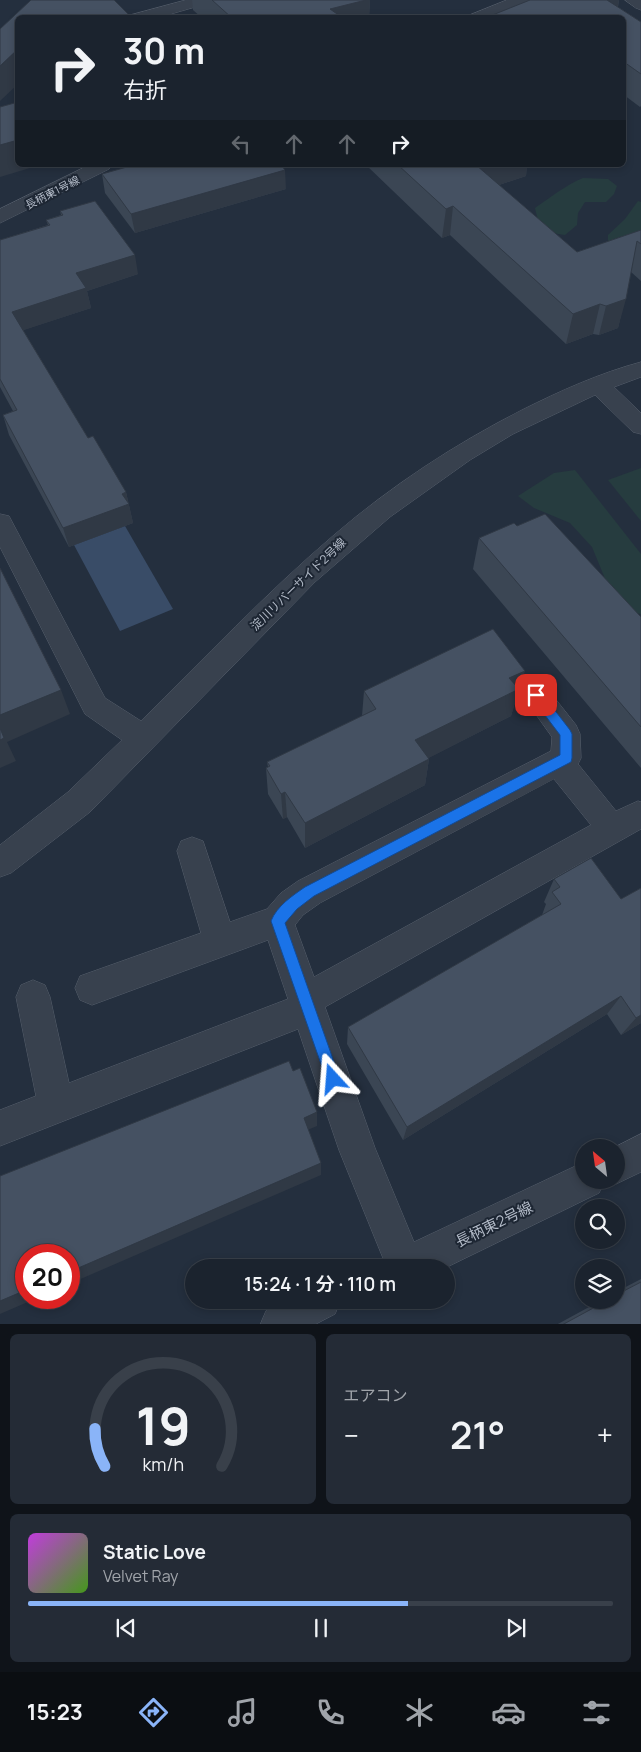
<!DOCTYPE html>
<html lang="ja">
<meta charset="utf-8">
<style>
body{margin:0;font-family:Manrope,"Noto Sans JP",sans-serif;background:#242b36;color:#f1f3f6;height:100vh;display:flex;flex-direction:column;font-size:19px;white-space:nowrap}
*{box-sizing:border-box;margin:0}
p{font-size:16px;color:#a0a4aa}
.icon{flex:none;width:28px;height:28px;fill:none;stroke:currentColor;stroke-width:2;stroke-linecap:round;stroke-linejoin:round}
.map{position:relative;height:1324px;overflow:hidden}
.drawer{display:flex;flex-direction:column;gap:10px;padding:10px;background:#0f1319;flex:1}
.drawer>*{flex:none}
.guide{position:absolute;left:15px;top:15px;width:611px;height:152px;border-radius:8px;box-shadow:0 2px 8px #0003,0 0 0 1px #39404a;background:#1b232e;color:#f1f3f6;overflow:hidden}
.needle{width:32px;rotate:331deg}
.fabs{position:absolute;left:575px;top:1139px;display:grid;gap:10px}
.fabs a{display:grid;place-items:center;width:50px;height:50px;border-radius:50%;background:#1b232e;box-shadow:0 2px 8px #0003,0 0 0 1px #39404a;font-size:25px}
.speed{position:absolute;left:15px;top:1244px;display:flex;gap:10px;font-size:25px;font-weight:700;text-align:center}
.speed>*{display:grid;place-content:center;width:65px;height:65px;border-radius:50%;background:#1b232e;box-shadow:0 2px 8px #0003,0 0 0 1px #39404a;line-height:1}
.speed .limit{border:8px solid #d22;background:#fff;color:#111}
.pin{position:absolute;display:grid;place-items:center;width:42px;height:42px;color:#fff;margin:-21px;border-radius:10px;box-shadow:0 2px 8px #0006}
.me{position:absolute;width:55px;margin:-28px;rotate:341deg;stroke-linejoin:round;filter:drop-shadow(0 0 4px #0008)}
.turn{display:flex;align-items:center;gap:18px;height:105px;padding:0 25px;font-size:22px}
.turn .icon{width:65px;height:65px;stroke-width:2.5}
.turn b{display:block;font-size:35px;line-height:42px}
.lanes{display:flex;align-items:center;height:48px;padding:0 25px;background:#0003;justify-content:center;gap:25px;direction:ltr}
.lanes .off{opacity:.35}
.big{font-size:38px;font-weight:600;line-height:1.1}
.drawer .tile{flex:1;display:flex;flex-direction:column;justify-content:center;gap:8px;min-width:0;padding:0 18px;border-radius:8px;background:#242b36}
.drawer .dial{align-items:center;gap:0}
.dial svg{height:130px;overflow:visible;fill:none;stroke:#39404a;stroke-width:7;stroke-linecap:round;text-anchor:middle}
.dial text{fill:#f1f3f6;stroke:none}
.song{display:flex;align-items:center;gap:15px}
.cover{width:60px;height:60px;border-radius:8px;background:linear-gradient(135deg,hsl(290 70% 55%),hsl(100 70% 35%))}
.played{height:5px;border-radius:2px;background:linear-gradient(90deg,#8ab4f8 65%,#39404a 65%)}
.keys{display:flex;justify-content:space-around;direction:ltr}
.heat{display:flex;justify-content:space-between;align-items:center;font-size:28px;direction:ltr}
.drawer .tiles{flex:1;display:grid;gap:10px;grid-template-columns:1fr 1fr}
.tile:last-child{grid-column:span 2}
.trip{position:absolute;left:185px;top:1259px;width:270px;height:50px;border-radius:25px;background:#1b232e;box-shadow:0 2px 8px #0003,0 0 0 1px #39404a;font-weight:600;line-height:50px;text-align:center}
.dock{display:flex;height:80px;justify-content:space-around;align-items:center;background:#0b0e12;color:#a0a4aa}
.dock .icon{width:35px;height:35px}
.dock .current{color:#8ab4f8}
.dock b{font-size:22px;color:#f1f3f6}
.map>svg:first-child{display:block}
.green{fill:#263c3f}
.water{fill:#394c67}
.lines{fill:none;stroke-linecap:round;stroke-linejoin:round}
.minor-casing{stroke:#565f6c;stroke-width:1}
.minor{fill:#38414e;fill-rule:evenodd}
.wall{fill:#3b4654}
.shaded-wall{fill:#303945}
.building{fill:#455162;stroke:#303945}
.route{fill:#1a73e8;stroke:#114b97}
.labels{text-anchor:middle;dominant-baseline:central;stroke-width:4;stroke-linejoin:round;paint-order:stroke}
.far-street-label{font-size:11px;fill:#b4bcc9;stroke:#1d2633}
.street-label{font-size:12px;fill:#b4bcc9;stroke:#1d2633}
.near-street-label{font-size:15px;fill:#b4bcc9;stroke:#1d2633}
</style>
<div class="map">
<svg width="641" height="1325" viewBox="0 0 641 1325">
<rect width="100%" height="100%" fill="#242f3e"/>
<path class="green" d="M 583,178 L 608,179 L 617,186 L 614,194 L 606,202 L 585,202 L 578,213 L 577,225 L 565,235 C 546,233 539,228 535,208 C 551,197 566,185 583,178 Z
M 638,201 L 641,202 L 641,234 L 608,241 L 608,235 L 625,219 Z
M 641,468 L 641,521 L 608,480 Z
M 575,470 L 641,554 L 641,614 L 635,613 L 606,581 L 592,547 L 570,523 L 534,508 L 518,496 L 554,473 Z"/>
<path class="water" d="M 125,526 L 173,609 L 120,631 L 74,545 Z"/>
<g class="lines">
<defs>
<path id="minor" d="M 186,0 L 212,0 L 209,3 L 157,18 L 130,18 L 131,15 Z
M 507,0 L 529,0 L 526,3 L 491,18 L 469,18 L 470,15 Z
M 625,0 L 641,0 L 641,10 L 636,8 Z
M 89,165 L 112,165 L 109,169 L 0,223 L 0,209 Z
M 641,362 L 641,377 L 614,387 L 641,413 L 641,434 L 633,432 L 595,395 L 513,434 L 470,460 L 390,517 L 315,582 L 90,812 L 11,873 L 0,877 L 0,845 L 68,792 L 122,740 L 85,714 L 0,547 L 0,514 L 9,516 L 105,698 L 141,721 C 204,659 266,593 334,535 C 391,486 455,444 522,410 C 560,391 600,373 641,362 Z
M 536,683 L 546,687 L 576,725 L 580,734 L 581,758 L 578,764 L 616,811 L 638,801 L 641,802 L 641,829 L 325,1007 L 375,1148 L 414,1242 L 584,1162 L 584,1180 L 605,1180 L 599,1193 L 445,1268 L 383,1268 L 385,1263 L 339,1150 L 298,1029 L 0,1146 L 0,1110 L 36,1096 L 16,997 L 21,985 L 33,980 L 45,985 L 50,997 L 69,1083 L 288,999 L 268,940 L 92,1005 L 80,1000 L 75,988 L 80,976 L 201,933 L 177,851 L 181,841 L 192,837 L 203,841 L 230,922 L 267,909 L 281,893 L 298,881 L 551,751 L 552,737 L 522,695 L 526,687 ZM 554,779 L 591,825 L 314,977 L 295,925 L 303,915 L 320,903 Z
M 641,1134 L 641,1172 L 616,1184 L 605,1180 L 616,1180 L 616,1148 L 613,1148 Z
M 280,1300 L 341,1300 L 335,1314 L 314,1325 L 260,1325 L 266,1311 Z"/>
</defs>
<use href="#minor" class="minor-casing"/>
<use href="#minor" class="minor"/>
</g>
<path class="wall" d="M 192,0 L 370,0 L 369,18 L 202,18 L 193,10 Z
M 530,0 L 619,0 L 618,7 L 641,22 L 641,106 L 640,107 L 624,95 L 624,18 Z
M 366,165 L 527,165 L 526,176 L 499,185 L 577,252 L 641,230 L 641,281 L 631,272 L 618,328 L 599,335 L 593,334 L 566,344 L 450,235 L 442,238 Z
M 102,174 L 286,189 L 135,233 L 105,193 Z
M 60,211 L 138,274 L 87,291 L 91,308 L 23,330 L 88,438 L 126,492 L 133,523 L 69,547 L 9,435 L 3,415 L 13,411 L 0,387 L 0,240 L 48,225 L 46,220 L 61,215 Z
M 517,526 L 641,617 L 641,768 L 473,569 L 479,538 Z
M 364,691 L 517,698 L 516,699 L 511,716 L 428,758 L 429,759 L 425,785 L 305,848 L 287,817 L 283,819 L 268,794 L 266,768 L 268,767 L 267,762 L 362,716 Z
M 554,879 L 621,899 L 641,888 L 641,1023 L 621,1035 L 607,1014 L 403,1140 L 347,1044 L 348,1027 L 542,915 L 546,904 L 544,902 Z
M 641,1279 L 641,1325 L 556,1325 L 602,1300 L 616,1300 L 616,1292 Z"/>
<path class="shaded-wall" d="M 366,0 L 370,0 L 369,18 L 330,18 L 330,9 Z
M 606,0 L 619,0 L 615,18 Z
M 18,49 L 18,84 L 0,101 L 0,66 Z
M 18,140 L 18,165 L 40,165 L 0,177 L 0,145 Z
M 476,165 L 527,165 L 526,176 L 472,194 Z
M 285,170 L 286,189 L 135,233 L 131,214 Z
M 453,206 L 450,235 L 442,238 L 446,209 Z
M 135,255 L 138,274 L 87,291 L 91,308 L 18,332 L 12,312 L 76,273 Z
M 626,299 L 618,328 L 599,335 L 606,306 Z
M 600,304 L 593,334 L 566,344 L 573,314 Z
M 126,492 L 133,523 L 69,547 L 63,528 L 122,494 Z
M 525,671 L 517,698 L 516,699 L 511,716 L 411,767 L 415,740 L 509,678 Z
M 61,690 L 70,714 L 7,742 L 16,761 L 0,768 L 0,715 Z
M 429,759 L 425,785 L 305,848 L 305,823 Z
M 285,792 L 287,817 L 283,819 L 281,794 Z
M 621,996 L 607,1014 L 403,1140 L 407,1127 Z
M 641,1015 L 641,1023 L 621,1035 L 636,1018 Z
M 317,1112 L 317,1126 L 305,1131 L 304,1118 Z
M 321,1163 L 321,1175 L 69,1284 L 69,1272 Z
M 26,1290 L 26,1298 L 37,1298 L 0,1314 L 0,1301 Z"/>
<path class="building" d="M 31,0 L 114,0 L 132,18 L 92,18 L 90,16 L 83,18 L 18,18 L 18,49 L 0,66 L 0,29 Z
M 212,0 L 366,0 L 330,9 L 340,16 L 335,18 L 232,18 Z
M 530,0 L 607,0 L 641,22 L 641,74 L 624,62 L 624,18 L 485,18 Z
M 18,102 L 18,140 L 0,145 L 0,107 Z
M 134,165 L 281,165 L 285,170 L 131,214 L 102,174 Z
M 398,165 L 476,165 L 577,252 L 641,230 L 641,244 L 637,241 L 626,299 L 606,306 L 600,304 L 573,314 L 453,206 L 446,209 Z
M 95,201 L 135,255 L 76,273 L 86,288 L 12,312 L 88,438 L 93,436 L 126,492 L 122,494 L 129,504 L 63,528 L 3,415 L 17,410 L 0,379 L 0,240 L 50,225 L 46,220 L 63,215 L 60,211 Z
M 545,514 L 641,617 L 641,727 L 479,538 L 514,523 L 517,526 Z
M 0,568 L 61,690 L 0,715 Z
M 493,629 L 525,671 L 509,678 L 519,689 L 415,740 L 429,759 L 305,823 L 285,792 L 281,794 L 266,768 L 270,766 L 267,762 L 376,709 L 364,691 Z
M 0,728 L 4,738 L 0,740 Z
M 591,858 L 621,899 L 641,888 L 641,1015 L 636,1018 L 621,996 L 407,1127 L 348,1027 L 561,904 L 552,892 L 560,887 L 554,879 Z
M 289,1061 L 293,1071 L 300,1068 L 317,1112 L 304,1118 L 321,1163 L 69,1272 L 69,1255 L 26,1255 L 26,1290 L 0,1301 L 0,1176 Z
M 641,1282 L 641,1325 L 562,1325 L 608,1300 L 616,1300 L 616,1295 Z"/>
<path class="route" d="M 536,690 L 540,691 L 570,730 L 572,734 L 572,758 L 571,762 L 314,896 L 297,909 L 285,923 L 340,1079 L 338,1084 L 333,1087 L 328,1084 L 271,921 C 277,906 292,896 305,887 L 560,755 L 560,735 L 532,698 L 530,695 L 532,691 Z"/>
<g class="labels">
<g class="far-street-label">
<text transform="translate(52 192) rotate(-27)">長柄東1号線</text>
</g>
<g class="street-label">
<text transform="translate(298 584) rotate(-44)">淀川リバーサイド2号線</text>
</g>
<g class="near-street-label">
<text transform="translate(494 1224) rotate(-26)">長柄東2号線</text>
</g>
</g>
</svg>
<div class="fabs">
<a><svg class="needle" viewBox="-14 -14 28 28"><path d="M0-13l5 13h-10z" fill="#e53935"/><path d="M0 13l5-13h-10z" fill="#a0a4aa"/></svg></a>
<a><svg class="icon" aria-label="search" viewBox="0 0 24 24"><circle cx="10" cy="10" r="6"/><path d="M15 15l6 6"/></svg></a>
<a><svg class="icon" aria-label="layers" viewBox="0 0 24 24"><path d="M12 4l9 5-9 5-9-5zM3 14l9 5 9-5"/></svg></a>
</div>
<div class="speed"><div class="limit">20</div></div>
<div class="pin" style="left:536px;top:695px;background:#d93025"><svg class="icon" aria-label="arrive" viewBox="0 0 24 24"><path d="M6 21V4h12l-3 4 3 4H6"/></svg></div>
<svg class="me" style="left:333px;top:1079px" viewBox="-20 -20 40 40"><path d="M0-17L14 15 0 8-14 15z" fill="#1a73e8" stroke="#fff" stroke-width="4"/></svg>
<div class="trip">15:24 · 1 分 · 110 m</div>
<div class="guide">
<div class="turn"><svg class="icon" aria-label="right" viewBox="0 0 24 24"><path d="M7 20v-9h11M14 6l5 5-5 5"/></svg><div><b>30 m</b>右折</div></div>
<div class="lanes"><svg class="icon off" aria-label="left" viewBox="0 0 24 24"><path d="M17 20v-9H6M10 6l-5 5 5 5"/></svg><svg class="icon off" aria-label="ahead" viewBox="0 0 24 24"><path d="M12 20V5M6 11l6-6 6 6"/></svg><svg class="icon off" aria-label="ahead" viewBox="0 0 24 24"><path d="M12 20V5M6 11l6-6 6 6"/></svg><svg class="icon" aria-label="right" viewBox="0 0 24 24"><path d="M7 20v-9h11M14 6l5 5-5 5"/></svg></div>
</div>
</div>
<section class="drawer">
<div class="tiles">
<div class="tile dial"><svg viewBox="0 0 100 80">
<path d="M14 69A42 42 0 1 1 86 69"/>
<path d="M14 69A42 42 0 0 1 8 46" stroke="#8ab4f8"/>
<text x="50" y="56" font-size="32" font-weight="700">19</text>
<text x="50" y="72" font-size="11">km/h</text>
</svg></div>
<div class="tile"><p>エアコン</p>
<div class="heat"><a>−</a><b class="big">21°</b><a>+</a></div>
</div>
<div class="tile">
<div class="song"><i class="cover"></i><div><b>Static Love</b><p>Velvet Ray</p></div></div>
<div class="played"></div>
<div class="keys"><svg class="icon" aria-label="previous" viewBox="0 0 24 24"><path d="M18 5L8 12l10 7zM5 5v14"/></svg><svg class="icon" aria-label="pause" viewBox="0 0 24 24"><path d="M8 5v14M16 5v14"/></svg><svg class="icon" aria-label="next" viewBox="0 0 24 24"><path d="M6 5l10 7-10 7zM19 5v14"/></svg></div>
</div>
</div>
</section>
<nav class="dock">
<b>15:23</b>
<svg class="icon current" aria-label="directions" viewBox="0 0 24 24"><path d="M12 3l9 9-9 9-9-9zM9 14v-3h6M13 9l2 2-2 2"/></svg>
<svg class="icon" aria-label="music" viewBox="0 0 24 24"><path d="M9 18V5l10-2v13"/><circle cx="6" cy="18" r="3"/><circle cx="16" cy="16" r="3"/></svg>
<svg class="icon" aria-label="phone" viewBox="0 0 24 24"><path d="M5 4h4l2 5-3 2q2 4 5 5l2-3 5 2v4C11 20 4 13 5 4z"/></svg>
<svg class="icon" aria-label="climate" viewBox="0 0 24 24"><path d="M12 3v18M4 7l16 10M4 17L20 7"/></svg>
<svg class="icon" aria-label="car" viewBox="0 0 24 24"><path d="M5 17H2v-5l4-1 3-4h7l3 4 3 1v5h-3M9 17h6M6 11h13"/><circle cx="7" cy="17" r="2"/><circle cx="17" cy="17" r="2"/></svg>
<svg class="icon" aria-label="filters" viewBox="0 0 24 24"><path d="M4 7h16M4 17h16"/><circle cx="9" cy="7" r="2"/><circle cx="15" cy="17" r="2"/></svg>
</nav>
